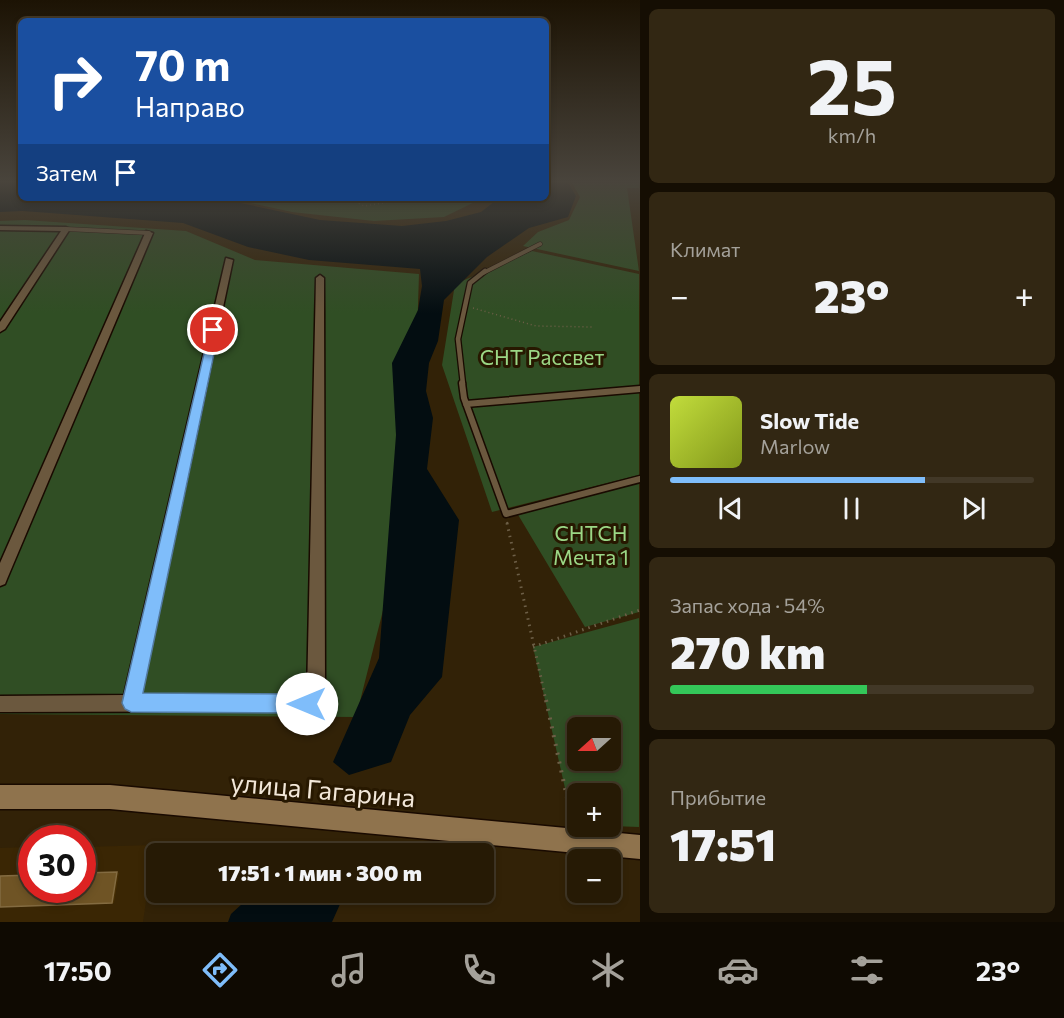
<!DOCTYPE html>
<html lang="ru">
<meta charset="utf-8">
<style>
body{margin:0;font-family:Commissioner,sans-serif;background:#322713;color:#f1f3f6;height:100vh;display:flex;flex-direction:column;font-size:22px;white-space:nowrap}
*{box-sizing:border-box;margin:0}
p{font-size:20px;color:#a4a19a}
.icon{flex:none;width:33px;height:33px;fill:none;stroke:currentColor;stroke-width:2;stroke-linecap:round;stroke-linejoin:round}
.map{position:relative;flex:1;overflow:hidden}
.side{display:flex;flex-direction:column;gap:9px;padding:9px;background:#150e03;width:424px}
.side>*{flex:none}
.guide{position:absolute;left:18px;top:18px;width:531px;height:183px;border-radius:9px;box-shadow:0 3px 9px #0003,0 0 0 2px #423827;background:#1a4fa0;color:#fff;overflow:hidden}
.needle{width:39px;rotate:249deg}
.buttons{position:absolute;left:567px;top:717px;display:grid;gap:12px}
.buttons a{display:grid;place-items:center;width:54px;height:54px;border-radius:9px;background:#261a05;box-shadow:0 3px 9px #0003,0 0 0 2px #423827;font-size:30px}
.speed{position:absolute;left:18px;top:825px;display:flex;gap:12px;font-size:30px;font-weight:700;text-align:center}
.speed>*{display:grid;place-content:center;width:78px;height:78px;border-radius:50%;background:#261a05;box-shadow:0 3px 9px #0003,0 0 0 2px #423827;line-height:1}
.speed .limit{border:9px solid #d22;background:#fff;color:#111}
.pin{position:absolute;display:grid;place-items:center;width:51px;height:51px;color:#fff;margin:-26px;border:3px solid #fff;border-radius:50%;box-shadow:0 2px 6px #0007}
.me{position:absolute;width:66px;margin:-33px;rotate:270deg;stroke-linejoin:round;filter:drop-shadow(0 0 4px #0008)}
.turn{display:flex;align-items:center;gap:21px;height:126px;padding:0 18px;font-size:27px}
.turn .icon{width:78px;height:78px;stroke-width:2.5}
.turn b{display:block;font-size:42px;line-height:51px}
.then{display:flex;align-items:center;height:57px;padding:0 18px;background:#0003;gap:12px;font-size:22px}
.big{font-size:45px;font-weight:800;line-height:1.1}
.side .widget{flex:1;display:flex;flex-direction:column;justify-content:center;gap:9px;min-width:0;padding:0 21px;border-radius:9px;background:#322713}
.side .dial{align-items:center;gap:0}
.dial b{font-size:78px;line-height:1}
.song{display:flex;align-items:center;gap:18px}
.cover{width:72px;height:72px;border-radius:9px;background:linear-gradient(135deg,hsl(70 70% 55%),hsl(70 70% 35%))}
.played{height:6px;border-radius:3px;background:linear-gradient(90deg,#7fbdfa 70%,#423827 70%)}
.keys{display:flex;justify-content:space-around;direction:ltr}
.heat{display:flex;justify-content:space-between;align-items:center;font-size:33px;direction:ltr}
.charge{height:9px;border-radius:4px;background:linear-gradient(90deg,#34c759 54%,#423827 0)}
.trip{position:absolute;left:146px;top:843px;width:348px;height:60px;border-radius:9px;background:#261a05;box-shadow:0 3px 9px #0003,0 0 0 2px #423827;font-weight:800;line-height:60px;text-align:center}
.menu{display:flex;height:96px;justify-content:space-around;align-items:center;background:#0f0a02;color:#a4a19a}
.menu .icon{width:42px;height:42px}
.menu .active{color:#7fbdfa}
.menu b{font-size:27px;color:#f1f3f6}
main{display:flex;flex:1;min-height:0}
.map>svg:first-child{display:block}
.built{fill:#3a2604}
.green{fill:#304e24;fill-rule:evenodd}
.water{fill:#030d11}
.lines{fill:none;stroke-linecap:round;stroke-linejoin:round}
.lane-far2-casing{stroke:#190a00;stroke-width:5}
.lane-far1-casing{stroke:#190a00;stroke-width:7}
.lane-casing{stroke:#190a00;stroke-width:9}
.street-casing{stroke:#190a00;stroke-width:3}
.secondary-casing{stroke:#190a00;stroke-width:3}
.path-far3{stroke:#6d5f47;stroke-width:1.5;stroke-dasharray:1 3;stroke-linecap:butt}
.path-far2{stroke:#6d5f47;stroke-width:2;stroke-dasharray:1.5 4.5;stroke-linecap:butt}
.path-far1{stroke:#6d5f47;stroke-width:3;stroke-dasharray:1.5 5;stroke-linecap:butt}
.path{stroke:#6d5f47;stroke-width:4;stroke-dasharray:2 7;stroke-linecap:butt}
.lane-far2{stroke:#6b583e;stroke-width:4}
.lane-far1{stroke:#6b583e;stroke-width:4.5}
.lane{stroke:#6b583e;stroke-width:6}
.street{fill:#6b583e;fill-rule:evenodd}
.secondary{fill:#8f734d;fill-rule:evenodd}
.shaded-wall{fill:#462e03}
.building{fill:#6f5425;stroke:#836b41;stroke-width:1.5}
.route{fill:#7fbdfa;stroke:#537ba2;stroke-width:1.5}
.labels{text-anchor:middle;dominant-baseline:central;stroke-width:6;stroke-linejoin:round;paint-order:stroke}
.park-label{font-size:21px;fill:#9bd785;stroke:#271800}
.near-street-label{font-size:26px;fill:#f2e7d8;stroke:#271800}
</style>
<main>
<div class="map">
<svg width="640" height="922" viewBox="0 0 640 922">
<rect width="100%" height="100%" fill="#322207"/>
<path class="built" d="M 154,845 L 143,922 L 0,922 L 0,848 L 31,847 L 32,890 L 82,890 L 83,847 Z"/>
<path class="green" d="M 572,183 L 639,183 L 639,188 L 627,188 L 639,271 L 523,246 L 538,232 L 569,220 L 580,197 Z
M 228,198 L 483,198 L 444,217 L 374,221 L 292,212 Z
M 25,220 L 186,231 L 255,260 L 419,274 L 412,496 L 356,717 L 0,714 L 0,221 Z
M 532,251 L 639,274 L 639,475 L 492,512 L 442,365 L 455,284 Z
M 639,483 L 639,612 L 585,627 L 517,513 Z
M 639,618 L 639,827 L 611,826 L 610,794 L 578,794 L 578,826 L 583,827 L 577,841 L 533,647 ZM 578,728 L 610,728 L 610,760 L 578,760 Z"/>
<path class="water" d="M 0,183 L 21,183 L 21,198 L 217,198 L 320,220 L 402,226 L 446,221 L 481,212 L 499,198 L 546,198 L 546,183 L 568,183 L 576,196 L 568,217 L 529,228 L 487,257 L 444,300 L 438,341 L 429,363 L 426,391 L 433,418 L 427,469 L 459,520 L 442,677 L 410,715 L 391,762 L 349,775 L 333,762 L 379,658 L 396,435 L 392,363 L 418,310 L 422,286 L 420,269 L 309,260 L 248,247 L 183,223 L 23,211 L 0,212 Z
M 255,892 L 345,892 L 345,893 L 332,922 L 228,922 L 231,914 Z"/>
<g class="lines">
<defs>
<path id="lane-far2" d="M 66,229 L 149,233
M 483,273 L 540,244"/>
<path id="lane-far1" d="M 463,384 L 458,339 L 470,283 L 485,271"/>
<path id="lane" d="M 462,383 L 464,398 L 506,514 L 640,479
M 466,404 L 640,389"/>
<path id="street" d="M 0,226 L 66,227 L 70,229 L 5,329 L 0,332 L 0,322 L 61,231 L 0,230 Z
M 146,231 L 153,233 L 7,579 L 5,584 L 0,586 L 0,563 Z
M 226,258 L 233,260 L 141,695 L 307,695 L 316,278 L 320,275 L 324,278 L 325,689 L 320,706 L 307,711 L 0,712 L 0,696 L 124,695 Z"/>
<path id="secondary" d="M 0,785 L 110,785 L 640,835 L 640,859 L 110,809 L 0,809 Z"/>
</defs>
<use href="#lane-far2" class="lane-far2-casing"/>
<use href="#lane-far1" class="lane-far1-casing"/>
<use href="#lane" class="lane-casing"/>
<use href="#street" class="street-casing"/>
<use href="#secondary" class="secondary-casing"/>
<path class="path-far3" d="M 348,198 L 364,206 L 415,198
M 473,308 L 536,326 L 593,327"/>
<path class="path-far2" d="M 507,522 L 508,525"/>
<path class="path-far1" d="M 507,523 L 546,701
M 533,647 L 640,610"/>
<path class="path" d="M 546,700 L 572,821"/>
<use href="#lane-far2" class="lane-far2"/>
<use href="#lane-far1" class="lane-far1"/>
<use href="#lane" class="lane"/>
<use href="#street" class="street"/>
<use href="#secondary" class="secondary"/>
</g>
<path class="shaded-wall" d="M 117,872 L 119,873 L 114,903 L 112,903 Z"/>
<path class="building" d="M 117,872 L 112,903 L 0,907 L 0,876 L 32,875 L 32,890 L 82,890 L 82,873 Z"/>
<linearGradient id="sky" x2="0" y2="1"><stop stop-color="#1c1304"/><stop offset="0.58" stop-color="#49443c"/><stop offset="1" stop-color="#49443c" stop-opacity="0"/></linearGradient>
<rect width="640" height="313" fill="url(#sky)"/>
<path class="route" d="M 210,328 L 219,330 L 143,693 L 307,694 L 314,697 L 317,704 L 314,710 L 307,713 L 131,712 L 125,709 L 122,703 Z"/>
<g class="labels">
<g class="park-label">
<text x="542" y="356">СНТ Рассвет</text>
<text x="591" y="532">СНТСН<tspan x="591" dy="24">Мечта 1</tspan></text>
</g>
<g class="near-street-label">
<text transform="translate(323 789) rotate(5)">улица Гагарина</text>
</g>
</g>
</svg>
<div class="buttons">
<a><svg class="needle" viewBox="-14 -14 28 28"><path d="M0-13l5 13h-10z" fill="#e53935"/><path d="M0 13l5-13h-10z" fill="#a4a19a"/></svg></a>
<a>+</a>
<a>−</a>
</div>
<div class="speed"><div class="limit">30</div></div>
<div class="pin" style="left:213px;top:330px;background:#d93025"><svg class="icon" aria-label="arrive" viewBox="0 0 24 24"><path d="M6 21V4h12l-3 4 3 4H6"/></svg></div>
<svg class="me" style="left:307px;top:704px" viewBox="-20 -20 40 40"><circle r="19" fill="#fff"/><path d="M0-13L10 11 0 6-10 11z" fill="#7fbdfa"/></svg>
<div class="trip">17:51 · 1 мин · 300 m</div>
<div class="guide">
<div class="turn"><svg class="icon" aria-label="right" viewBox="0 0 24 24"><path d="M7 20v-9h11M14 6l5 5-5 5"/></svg><div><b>70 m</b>Направо</div></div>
<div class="then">Затем<svg class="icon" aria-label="arrive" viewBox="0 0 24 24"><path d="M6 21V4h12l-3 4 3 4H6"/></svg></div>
</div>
</div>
<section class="side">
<div class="widget dial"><b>25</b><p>km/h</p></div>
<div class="widget"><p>Климат</p>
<div class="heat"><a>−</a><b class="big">23°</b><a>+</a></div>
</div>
<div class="widget">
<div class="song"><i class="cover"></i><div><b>Slow Tide</b><p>Marlow</p></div></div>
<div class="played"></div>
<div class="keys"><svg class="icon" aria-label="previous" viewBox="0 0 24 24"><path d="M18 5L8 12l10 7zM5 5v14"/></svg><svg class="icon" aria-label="pause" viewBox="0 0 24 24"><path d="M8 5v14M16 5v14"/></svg><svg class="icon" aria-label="next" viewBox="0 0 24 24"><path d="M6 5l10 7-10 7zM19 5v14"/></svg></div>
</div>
<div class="widget"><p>Запас хода · 54%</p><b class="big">270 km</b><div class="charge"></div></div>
<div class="widget"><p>Прибытие</p><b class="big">17:51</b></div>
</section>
</main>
<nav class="menu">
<b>17:50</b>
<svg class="icon active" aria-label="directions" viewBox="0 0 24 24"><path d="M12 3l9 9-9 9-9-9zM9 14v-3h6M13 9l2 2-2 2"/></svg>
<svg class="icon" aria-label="music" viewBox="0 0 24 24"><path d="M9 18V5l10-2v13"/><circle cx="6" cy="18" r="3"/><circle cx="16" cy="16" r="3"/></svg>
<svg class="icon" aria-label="phone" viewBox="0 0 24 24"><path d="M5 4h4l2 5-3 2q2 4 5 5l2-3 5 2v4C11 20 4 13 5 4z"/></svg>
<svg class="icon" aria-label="climate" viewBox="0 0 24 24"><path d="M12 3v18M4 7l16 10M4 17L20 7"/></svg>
<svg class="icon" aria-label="car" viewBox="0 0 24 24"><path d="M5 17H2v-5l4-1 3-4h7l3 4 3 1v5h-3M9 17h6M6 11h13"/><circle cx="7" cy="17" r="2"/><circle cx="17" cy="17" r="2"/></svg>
<svg class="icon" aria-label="filters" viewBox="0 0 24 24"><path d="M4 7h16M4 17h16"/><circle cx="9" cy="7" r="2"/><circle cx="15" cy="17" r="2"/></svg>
<b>23°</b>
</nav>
